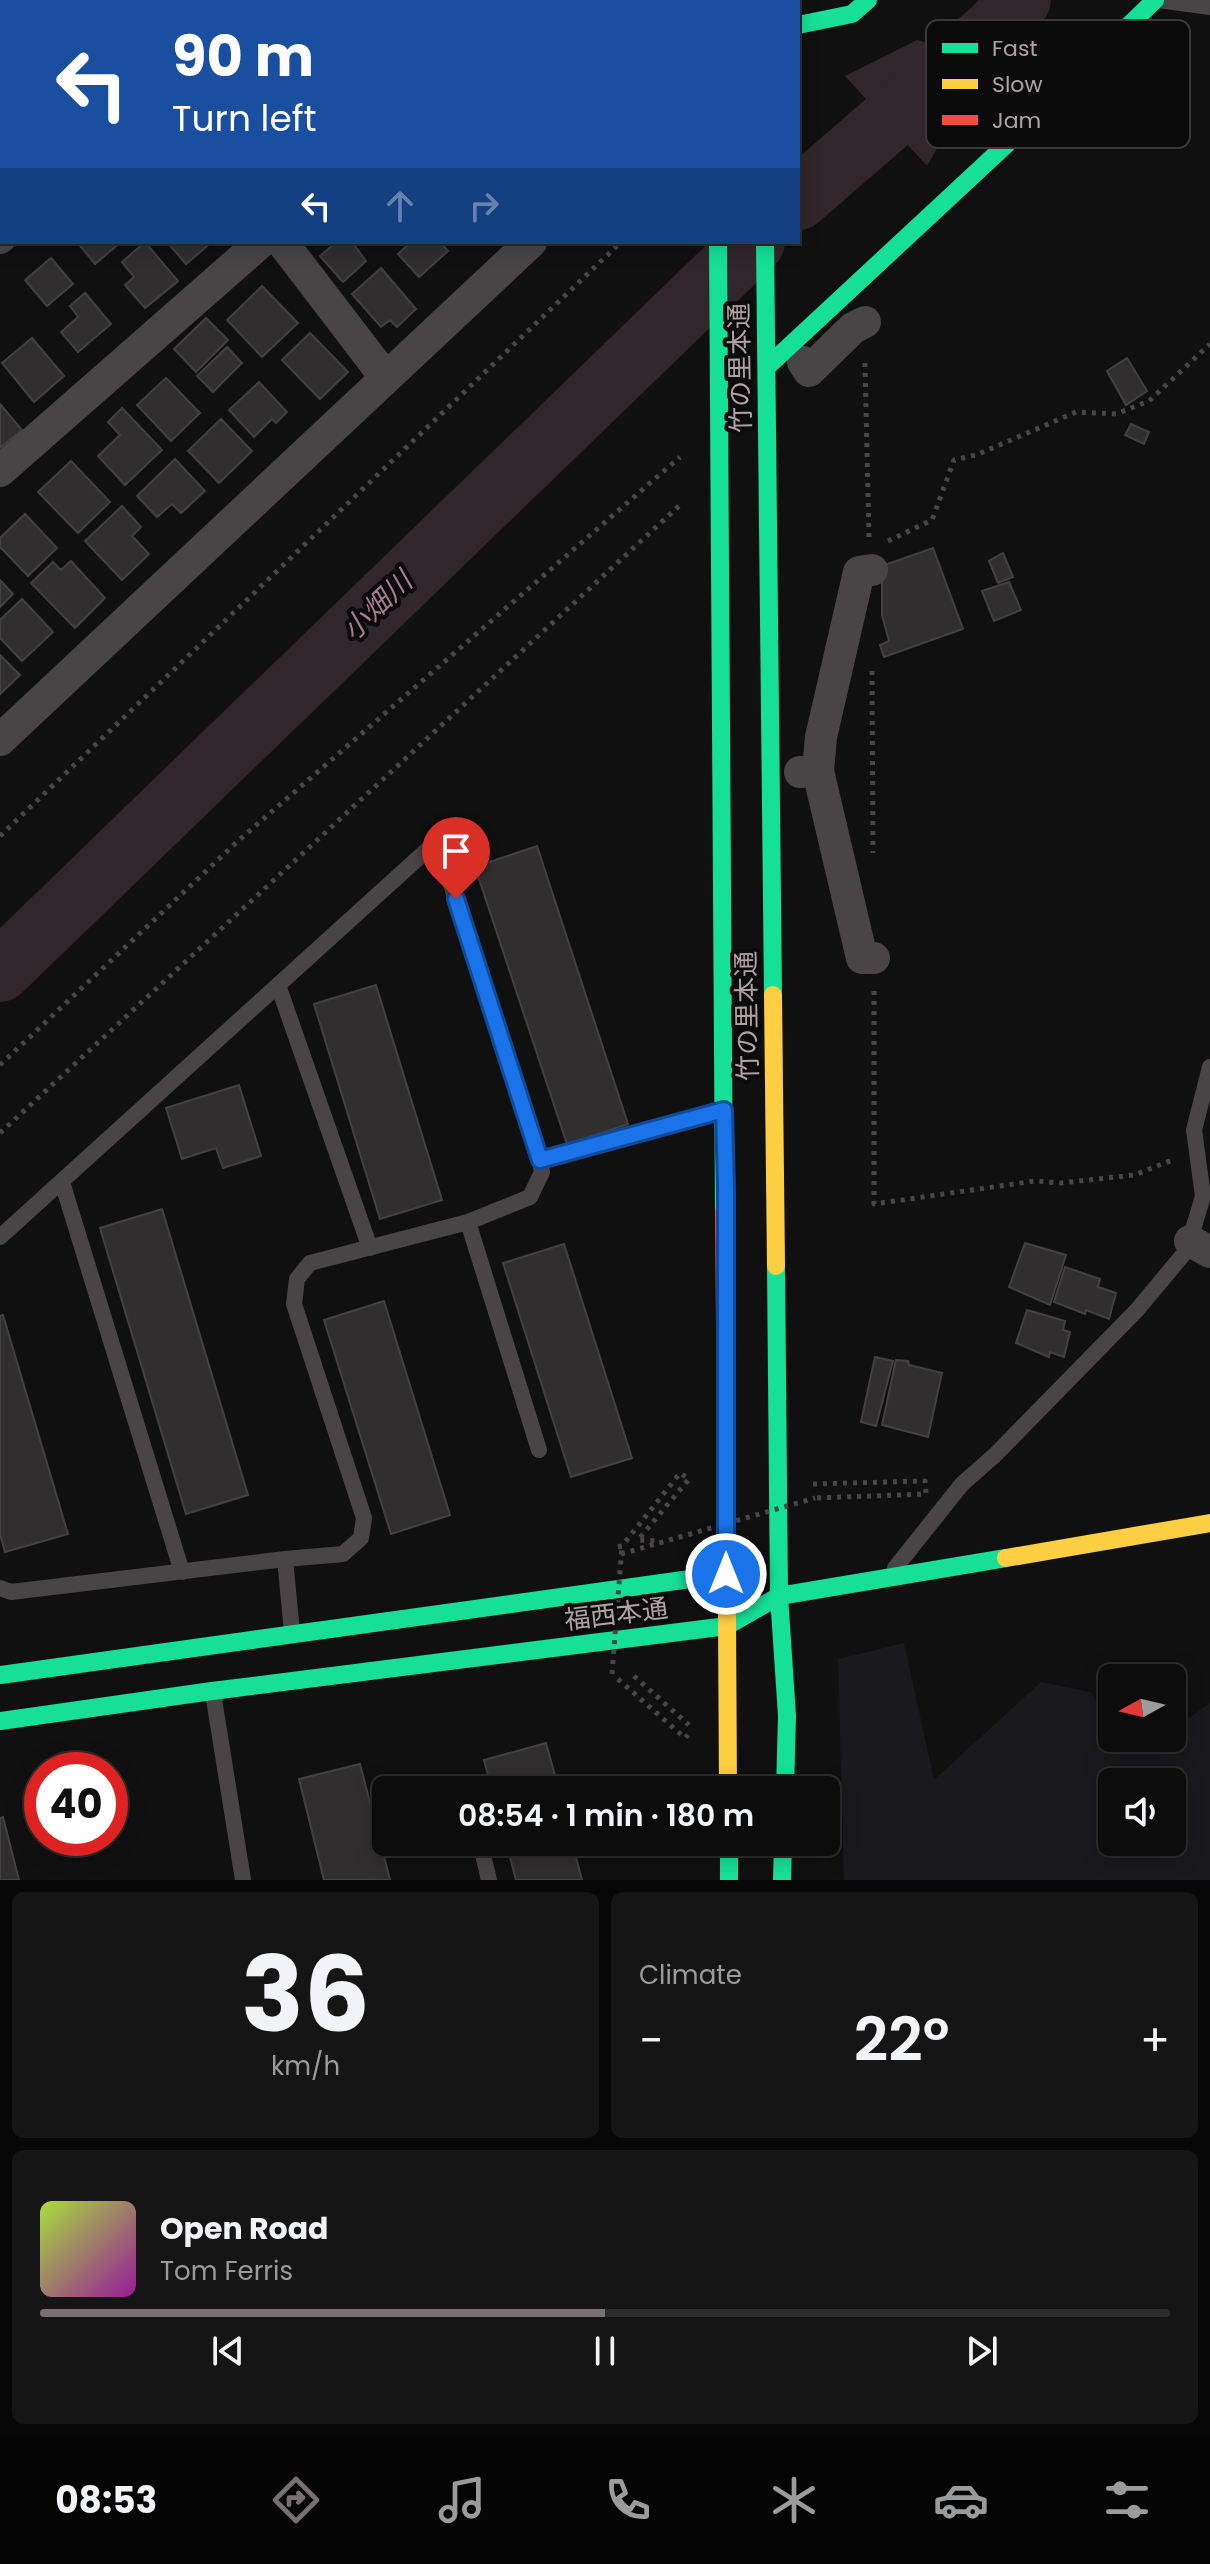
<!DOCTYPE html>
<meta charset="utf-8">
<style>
body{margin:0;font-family:Poppins,"Noto Sans JP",sans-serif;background:#161515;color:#f1f3f6;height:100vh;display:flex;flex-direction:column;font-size:30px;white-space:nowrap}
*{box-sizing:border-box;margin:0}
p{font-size:26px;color:#9a9b9d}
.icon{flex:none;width:44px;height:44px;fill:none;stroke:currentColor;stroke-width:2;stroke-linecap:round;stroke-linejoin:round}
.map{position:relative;height:1880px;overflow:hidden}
.drawer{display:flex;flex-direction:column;gap:12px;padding:12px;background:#070707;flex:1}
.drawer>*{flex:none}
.guide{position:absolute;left:0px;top:0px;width:800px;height:244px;box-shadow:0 4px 20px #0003,0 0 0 2px #2d2c2d;background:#1a4fa0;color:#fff;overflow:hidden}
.needle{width:52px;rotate:262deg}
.controls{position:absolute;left:1098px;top:1664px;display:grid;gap:16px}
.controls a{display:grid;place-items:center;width:88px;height:88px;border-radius:12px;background:#0d0c0c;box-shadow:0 4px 20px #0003,0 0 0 2px #2d2c2d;font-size:40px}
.speed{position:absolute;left:24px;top:1752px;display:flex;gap:16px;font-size:40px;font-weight:700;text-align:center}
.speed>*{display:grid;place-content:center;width:104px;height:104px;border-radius:50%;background:#0d0c0c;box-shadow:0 4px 20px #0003,0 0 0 2px #2d2c2d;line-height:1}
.speed .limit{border:12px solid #d22;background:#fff;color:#111}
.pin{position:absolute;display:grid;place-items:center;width:68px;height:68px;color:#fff;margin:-82px -34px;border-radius:50% 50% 50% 0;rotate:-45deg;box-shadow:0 0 8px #0007}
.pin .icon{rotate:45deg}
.me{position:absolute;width:88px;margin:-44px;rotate:0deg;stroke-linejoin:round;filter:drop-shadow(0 0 6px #0008)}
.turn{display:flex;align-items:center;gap:28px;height:168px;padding:0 40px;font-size:36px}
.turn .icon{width:104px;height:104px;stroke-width:2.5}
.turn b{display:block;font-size:56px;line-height:68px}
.lanes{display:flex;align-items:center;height:76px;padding:0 40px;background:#0003;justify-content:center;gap:40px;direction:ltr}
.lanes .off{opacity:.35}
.big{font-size:60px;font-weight:600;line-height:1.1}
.drawer .widget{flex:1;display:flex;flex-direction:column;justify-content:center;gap:12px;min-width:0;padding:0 28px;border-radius:12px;background:#161515}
.drawer .dial{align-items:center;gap:0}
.dial b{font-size:104px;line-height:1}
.song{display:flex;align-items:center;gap:24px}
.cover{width:96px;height:96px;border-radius:12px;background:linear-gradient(135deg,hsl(80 70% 55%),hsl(300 70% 35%))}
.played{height:8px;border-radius:4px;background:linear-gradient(90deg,#787072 50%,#2d2c2d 50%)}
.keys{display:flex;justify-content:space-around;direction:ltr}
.heat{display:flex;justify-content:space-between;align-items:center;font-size:44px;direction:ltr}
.drawer .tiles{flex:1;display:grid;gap:12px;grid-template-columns:1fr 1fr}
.widget:last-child{grid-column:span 2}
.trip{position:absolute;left:372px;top:1776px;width:468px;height:80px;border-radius:12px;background:#0d0c0c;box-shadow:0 4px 20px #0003,0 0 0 2px #2d2c2d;font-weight:600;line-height:80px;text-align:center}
.menu{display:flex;height:128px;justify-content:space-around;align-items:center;background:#050505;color:#9a9b9d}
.menu .icon{width:56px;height:56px}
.menu .on{color:#787072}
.menu b{font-size:36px;color:#f1f3f6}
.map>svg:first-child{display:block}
.green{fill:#1a191d;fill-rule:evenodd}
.water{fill:#30262b}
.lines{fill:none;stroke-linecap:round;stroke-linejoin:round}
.river{stroke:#30262b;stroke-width:62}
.building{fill:#302e2e;stroke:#444041;stroke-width:2}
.path{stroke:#4a4647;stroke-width:5;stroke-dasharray:4 6;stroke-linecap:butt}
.lane{stroke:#494546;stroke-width:16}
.street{stroke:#494546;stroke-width:32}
.fast{stroke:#16e098;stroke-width:18}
.slow{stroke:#ffcf43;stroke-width:18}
.jam{stroke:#f24e42;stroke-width:18}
.path-bridge{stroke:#4a4647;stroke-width:5;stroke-dasharray:4 6;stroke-linecap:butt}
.route-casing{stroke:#114b97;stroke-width:20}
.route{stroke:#1a73e8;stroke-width:14}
.labels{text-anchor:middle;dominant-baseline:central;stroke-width:8;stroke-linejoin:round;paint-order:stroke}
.street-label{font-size:26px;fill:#b0a3a6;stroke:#0c0b0b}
.water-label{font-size:28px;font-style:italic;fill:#a97c92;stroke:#0c0b0b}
.key{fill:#0c0b0b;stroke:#3d393a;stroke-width:2}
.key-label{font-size:22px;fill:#b0a3a6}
</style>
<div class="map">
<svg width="1210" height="1880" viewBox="0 0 1210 1880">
<rect width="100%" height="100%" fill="#111010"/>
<path class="green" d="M 904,1643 L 934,1780 L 1041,1682 L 1091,1692 L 1106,1723 L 1112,1723 L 1112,1738 L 1172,1738 L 1172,1719 L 1190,1717 L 1210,1703 L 1210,1880 L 844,1880 L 838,1659 ZM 1112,1782 L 1172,1782 L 1172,1842 L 1112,1842 Z"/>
<path class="water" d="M 1011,0 L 1037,0 L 969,58 L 964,101 L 927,166 L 845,76 L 917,40 L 959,52 Z"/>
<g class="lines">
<path class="river" d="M 798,199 L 993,30 L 1020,0
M 0,971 L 754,242"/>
</g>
<path class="building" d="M 77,242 L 121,242 L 95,264 Z
M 145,242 L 178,281 L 145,308 L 125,285 L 134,277 L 122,262 Z
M 167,242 L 212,242 L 186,264 Z
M 332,242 L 352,242 L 366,261 L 343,282 L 320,256 L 334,244 Z
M 411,242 L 440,242 L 448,251 L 419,277 L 398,254 Z
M 51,258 L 73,284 L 47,306 L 25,280 Z
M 381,268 L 416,309 L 397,327 L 390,320 L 381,327 L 352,294 Z
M 262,286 L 298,323 L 262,357 L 227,320 Z
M 85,293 L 111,324 L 78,352 L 61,332 L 78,317 L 70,306 Z
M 206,318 L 228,340 L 196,372 L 174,349 Z
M 310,333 L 348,372 L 320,399 L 282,360 Z
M 32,338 L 64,376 L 34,402 L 2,363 Z
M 227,347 L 242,363 L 213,392 L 197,376 Z
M 1127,358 L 1147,391 L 1126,405 L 1107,371 Z
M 166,378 L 200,413 L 171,441 L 137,405 Z
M 259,382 L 287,412 L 276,423 L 272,419 L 254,437 L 229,410 Z
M 0,404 L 22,430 L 0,448 Z
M 122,408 L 162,450 L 125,485 L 98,456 L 120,435 L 108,422 Z
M 221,419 L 252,451 L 219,483 L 188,451 Z
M 1131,424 L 1149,432 L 1144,444 L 1125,435 Z
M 175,459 L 205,491 L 181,513 L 172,504 L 157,517 L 137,496 Z
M 71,461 L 110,502 L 78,533 L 38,492 Z
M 122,506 L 141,527 L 132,536 L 149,554 L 122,580 L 85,541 Z
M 25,514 L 57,548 L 28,576 L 0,547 L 0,538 Z
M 933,548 L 963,629 L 884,657 L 880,645 L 889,641 L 882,615 L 882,566 Z
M 1003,553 L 1013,577 L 998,583 L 989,561 Z
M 71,561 L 105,598 L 75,628 L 31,583 L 53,562 L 61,570 Z
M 0,580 L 13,594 L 0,607 Z
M 1009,582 L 1021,610 L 994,621 L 982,591 Z
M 22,599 L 53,632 L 22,661 L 0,638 L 0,620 Z
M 0,655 L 20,675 L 0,694 Z
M 537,846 L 628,1124 L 567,1144 L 475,867 Z
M 376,985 L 442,1200 L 380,1219 L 314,1004 Z
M 239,1085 L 261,1156 L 223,1168 L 216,1148 L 182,1159 L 166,1108 Z
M 162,1209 L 248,1495 L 186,1514 L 100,1228 Z
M 1025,1243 L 1066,1255 L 1050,1305 L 1009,1287 Z
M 564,1244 L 632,1458 L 571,1477 L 503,1263 Z
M 1065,1267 L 1100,1279 L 1098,1287 L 1116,1293 L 1109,1319 L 1086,1310 L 1085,1314 L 1054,1302 Z
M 384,1301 L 450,1515 L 391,1534 L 324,1320 Z
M 1027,1310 L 1065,1321 L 1063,1330 L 1070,1332 L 1064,1357 L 1050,1352 L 1049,1357 L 1016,1343 Z
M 3,1315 L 68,1534 L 5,1552 L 0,1534 L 0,1316 Z
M 875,1357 L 893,1361 L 876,1426 L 861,1422 Z
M 896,1360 L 908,1361 L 909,1365 L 942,1373 L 928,1437 L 882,1425 Z
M 546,1743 L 559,1790 L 492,1790 L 484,1760 Z
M 360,1764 L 390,1880 L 324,1880 L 299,1779 Z
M 3,1817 L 19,1880 L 0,1880 L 0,1818 Z
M 506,1842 L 572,1842 L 582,1880 L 516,1880 Z"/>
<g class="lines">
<path class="path" d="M 865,363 L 869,537
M 888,541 L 932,520 L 954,460 L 976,455 L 1076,412 L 1116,414 L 1149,401 L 1210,344
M 872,671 L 873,853
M 0,836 L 621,242
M 874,991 L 874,1204 L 1035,1181 L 1061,1183 L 1134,1175 L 1175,1159
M 0,1065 L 238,841 L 680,457
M 0,1133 L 680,505
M 813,1484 L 925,1481 L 926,1494 L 816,1498
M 618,1547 L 622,1546 L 680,1473 L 689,1479 L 638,1540 L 659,1541
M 634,1676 L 689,1725
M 618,1679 L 685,1738 L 688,1735"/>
<path class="lane" d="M 1159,0 L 1210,7
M 278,985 L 370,1248
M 540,1160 L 722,1110
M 62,1182 L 182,1572
M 468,1222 L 539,1450
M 0,1237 L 437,841 L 540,1160 L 542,1172 L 530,1197 L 468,1222 L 310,1263 L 297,1279 L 294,1304 L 364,1518 L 361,1538 L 343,1554 L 285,1559
M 895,1568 L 962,1484 L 995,1455 L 1137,1310 L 1187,1250 L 1203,1196 L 1194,1130 L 1210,1067
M 0,1588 L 11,1592 L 285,1559 L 292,1632
M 213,1693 L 243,1880
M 480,1842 L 489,1880"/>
<path class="street" d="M 91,0 L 92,2
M 394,0 L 395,2
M 432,0 L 446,2
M 9,2 L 12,0
M 357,2 L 367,0
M 576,2 L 576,0
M 0,238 L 2,236
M 282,242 L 386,378
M 803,362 L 809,371 L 853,328 L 865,322
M 0,471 L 261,242
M 0,740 L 531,242
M 818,771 L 821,737 L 859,572 L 872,570
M 800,772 L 818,771 L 862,958 L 874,958
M 1190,1241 L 1210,1252"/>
<path class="fast" d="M 760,0 L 760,2
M 798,25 L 852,14 L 868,0
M 718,242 L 724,1212
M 765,242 L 773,995
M 767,367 L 1010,141 L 1155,0
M 776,1266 L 779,1596 L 787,1716 L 785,1790
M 0,1675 L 726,1574 L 751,1584
M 0,1721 L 212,1691 L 727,1626 L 779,1596 L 1006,1558
M 729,1842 L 729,1880
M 782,1880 L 783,1842"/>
<path class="slow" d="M 716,0 L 716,2
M 773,995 L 776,1266
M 726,1440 L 728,1790
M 1006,1558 L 1210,1523"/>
<path class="jam" d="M 724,1212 L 726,1440"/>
<path class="path-bridge" d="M 621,1554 L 815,1498
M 612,1674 L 622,1546"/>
</g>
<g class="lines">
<defs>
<path id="route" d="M 456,899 L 540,1160 L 724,1110 L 726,1189 L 726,1574"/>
</defs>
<use href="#route" class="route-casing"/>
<use href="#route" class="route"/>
</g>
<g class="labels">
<g class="street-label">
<text transform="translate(740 368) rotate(-91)">竹の里本通</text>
<text transform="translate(747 1016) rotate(-91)">竹の里本通</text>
<text transform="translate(616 1614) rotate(-7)">福西本通</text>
</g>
<g class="water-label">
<text transform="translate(377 606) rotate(-44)">小畑川</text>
</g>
</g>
<rect x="926" y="20" width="264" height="128" rx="12" class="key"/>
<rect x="942" y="43" width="36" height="10" fill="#16e098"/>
<rect x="942" y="79" width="36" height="10" fill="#ffcf43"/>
<rect x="942" y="115" width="36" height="10" fill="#f24e42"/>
<g class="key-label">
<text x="992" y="56">Fast</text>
<text x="992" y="92">Slow</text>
<text x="992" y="128">Jam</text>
</g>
</svg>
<div class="controls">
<a><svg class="needle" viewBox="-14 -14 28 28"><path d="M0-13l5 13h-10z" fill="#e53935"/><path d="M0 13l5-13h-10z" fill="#9a9b9d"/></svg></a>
<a><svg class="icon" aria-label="sound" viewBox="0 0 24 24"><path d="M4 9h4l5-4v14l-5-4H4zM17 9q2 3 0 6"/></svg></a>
</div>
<div class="speed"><div class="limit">40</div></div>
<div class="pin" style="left:456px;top:899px;background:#d93025"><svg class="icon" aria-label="arrive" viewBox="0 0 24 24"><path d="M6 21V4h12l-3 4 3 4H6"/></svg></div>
<svg class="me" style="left:726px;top:1574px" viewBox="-20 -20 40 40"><circle r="17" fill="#1a73e8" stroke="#fff" stroke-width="3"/><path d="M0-11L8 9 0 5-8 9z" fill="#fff"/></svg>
<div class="trip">08:54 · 1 min · 180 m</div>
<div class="guide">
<div class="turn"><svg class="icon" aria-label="left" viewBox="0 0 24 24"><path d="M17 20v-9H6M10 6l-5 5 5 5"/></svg><div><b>90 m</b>Turn left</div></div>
<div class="lanes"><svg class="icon" aria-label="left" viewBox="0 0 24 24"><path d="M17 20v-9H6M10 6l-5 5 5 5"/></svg><svg class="icon off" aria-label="ahead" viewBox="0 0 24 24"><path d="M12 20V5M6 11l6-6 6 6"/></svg><svg class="icon off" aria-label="right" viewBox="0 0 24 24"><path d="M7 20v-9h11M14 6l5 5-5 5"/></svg></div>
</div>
</div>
<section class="drawer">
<div class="tiles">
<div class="widget dial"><b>36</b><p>km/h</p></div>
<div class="widget"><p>Climate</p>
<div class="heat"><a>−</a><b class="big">22°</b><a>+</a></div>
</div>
<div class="widget">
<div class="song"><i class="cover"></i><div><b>Open Road</b><p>Tom Ferris</p></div></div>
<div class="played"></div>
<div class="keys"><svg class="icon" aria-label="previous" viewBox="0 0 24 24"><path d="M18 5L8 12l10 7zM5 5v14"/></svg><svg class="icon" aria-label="pause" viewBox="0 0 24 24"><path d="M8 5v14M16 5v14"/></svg><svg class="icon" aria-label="next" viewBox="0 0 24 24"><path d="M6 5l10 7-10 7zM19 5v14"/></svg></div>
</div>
</div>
</section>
<nav class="menu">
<b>08:53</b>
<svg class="icon on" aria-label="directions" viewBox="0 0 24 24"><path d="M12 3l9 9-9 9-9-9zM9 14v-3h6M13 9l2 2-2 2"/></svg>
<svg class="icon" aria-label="music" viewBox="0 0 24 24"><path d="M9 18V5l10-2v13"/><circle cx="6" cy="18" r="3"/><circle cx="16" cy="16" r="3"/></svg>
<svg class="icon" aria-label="phone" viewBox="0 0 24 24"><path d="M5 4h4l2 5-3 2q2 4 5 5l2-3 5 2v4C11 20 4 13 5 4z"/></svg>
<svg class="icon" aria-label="climate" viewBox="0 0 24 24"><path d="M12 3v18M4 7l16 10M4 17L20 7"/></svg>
<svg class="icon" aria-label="car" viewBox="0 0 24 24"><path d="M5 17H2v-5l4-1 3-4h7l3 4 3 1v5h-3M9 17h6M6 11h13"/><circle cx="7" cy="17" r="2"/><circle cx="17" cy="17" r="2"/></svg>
<svg class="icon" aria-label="filters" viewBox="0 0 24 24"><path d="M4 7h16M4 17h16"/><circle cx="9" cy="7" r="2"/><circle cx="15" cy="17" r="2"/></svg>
</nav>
